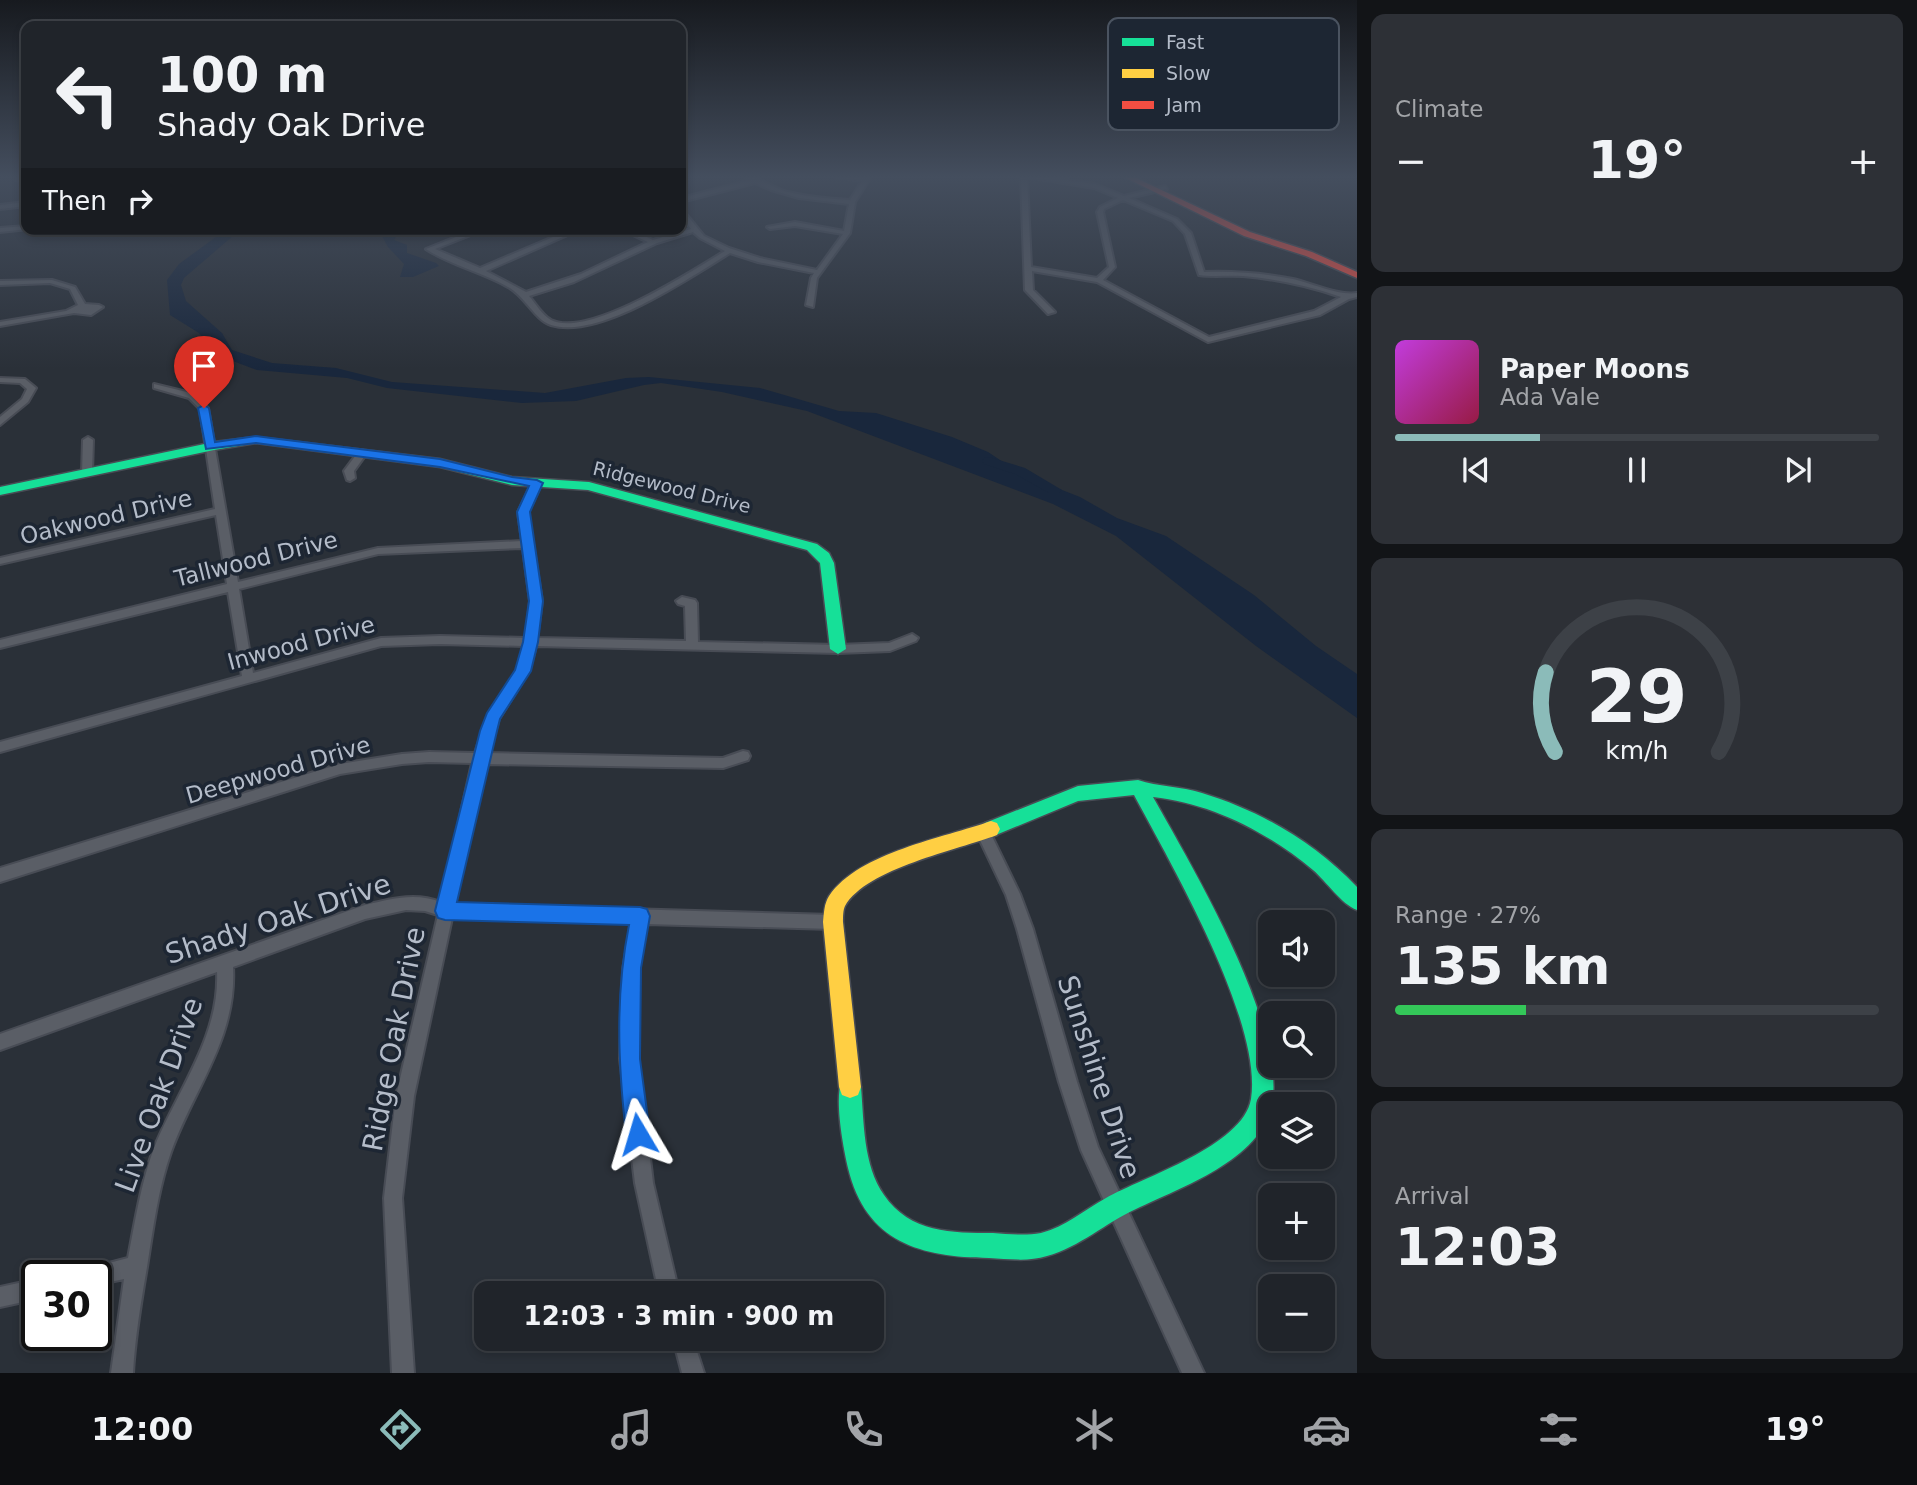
<!DOCTYPE html>
<meta charset="utf-8">
<style>
body{margin:0;font-family:"DejaVu Sans",sans-serif;background:#2d3036;color:#f1f3f6;height:100vh;display:flex;flex-direction:column;font-size:26px;white-space:nowrap}
*{box-sizing:border-box;margin:0}
p{font-size:23px;color:#a2a4a8}
.icon{flex:none;width:38px;height:38px;fill:none;stroke:currentColor;stroke-width:2;stroke-linecap:round;stroke-linejoin:round}
.map{position:relative;flex:1;overflow:hidden}
.sheet{display:flex;flex-direction:column;gap:14px;padding:14px;background:#121417;width:560px}
.sheet>*{flex:none}
.banner{position:absolute;left:21px;top:21px;width:665px;height:214px;border-radius:14px;box-shadow:0 4px 10px #0003,0 0 0 2px #3d4147;background:#20242a;color:#f1f3f6;overflow:hidden}
.buttons{position:absolute;left:1258px;top:910px;display:grid;gap:14px}
.buttons a{display:grid;place-items:center;width:77px;height:77px;border-radius:14px;background:#20242a;box-shadow:0 4px 10px #0003,0 0 0 2px #3d4147;font-size:35px}
.speed{position:absolute;left:21px;top:1260px;display:flex;gap:14px;font-size:35px;font-weight:700;text-align:center}
.speed>*{display:grid;place-content:center;width:91px;height:91px;border-radius:50%;background:#20242a;box-shadow:0 4px 10px #0003,0 0 0 2px #3d4147;line-height:1}
.speed .limit{border:4px solid #111;border-radius:10px;background:#fff;color:#111}
.pin{position:absolute;display:grid;place-items:center;width:60px;height:60px;color:#fff;margin:-72px -30px;border-radius:50% 50% 50% 0;rotate:-45deg;box-shadow:0 0 7px #0007}
.pin .icon{rotate:45deg}
.me{position:absolute;width:77px;margin:-38px;rotate:353deg;stroke-linejoin:round;filter:drop-shadow(0 0 5px #0008)}
.turn{display:flex;align-items:center;gap:24px;height:147px;padding:0 21px;font-size:32px}
.turn .icon{width:91px;height:91px;stroke-width:2.5}
.turn b{display:block;font-size:49px;line-height:60px}
.then{display:flex;align-items:center;height:66px;padding:0 21px;background:#0003;gap:14px;font-size:26px}
.big{font-size:52px;font-weight:600;line-height:1.1}
.sheet .card{flex:1;display:flex;flex-direction:column;justify-content:center;gap:10px;min-width:0;padding:0 24px;border-radius:14px;background:#2d3036}
.sheet .dial{align-items:center;gap:0}
.dial svg{height:182px;overflow:visible;fill:none;stroke:#3d4147;stroke-width:7;stroke-linecap:round;text-anchor:middle}
.dial text{fill:#f1f3f6;stroke:none}
.song{display:flex;align-items:center;gap:21px}
.cover{width:84px;height:84px;border-radius:10px;background:linear-gradient(135deg,hsl(290 70% 55%),hsl(340 70% 35%))}
.played{height:7px;border-radius:4px;background:linear-gradient(90deg,#8bbbb9 30%,#3d4147 30%)}
.keys{display:flex;justify-content:space-around;direction:ltr}
.heat{display:flex;justify-content:space-between;align-items:center;font-size:38px;direction:ltr}
.charge{height:10px;border-radius:5px;background:linear-gradient(90deg,#34c759 27%,#3d4147 0)}
.trip{position:absolute;left:474px;top:1281px;width:410px;height:70px;border-radius:14px;background:#20242a;box-shadow:0 4px 10px #0003,0 0 0 2px #3d4147;font-weight:600;line-height:70px;text-align:center}
.dock{display:flex;height:112px;justify-content:space-around;align-items:center;background:#0d0e11;color:#a2a4a8}
.dock .icon{width:49px;height:49px}
.dock .selected{color:#8bbbb9}
.dock b{font-size:32px;color:#f1f3f6}
main{display:flex;flex:1;min-height:0}
.map>svg:first-child{display:block}
.water{fill:#19273c}
.lines{fill:none;stroke-linecap:round;stroke-linejoin:round}
.river{fill:#19273c;fill-rule:evenodd}
.street-casing{stroke:#484c55;stroke-width:4}
.fast-casing{stroke:#484c55;stroke-width:3}
.slow-casing{stroke:#484c55;stroke-width:3}
.jam-casing{stroke:#484c55;stroke-width:3}
.street{fill:#5a5e66;fill-rule:evenodd}
.fast{fill:#16e098;fill-rule:evenodd}
.slow{fill:#ffcf43;fill-rule:evenodd}
.jam{fill:#f24e42;fill-rule:evenodd}
.route{fill:#1a73e8;stroke:#114b97;stroke-width:2}
.labels{text-anchor:middle;dominant-baseline:central;stroke-width:7;stroke-linejoin:round;paint-order:stroke}
.far-street-label{font-size:19px;fill:#b4bcc9;stroke:#1d2633}
.street-label{font-size:23px;fill:#b4bcc9;stroke:#1d2633}
.near-street-label{font-size:28px;fill:#b4bcc9;stroke:#1d2633}
.key{fill:#1d2633;stroke:#4a5360;stroke-width:2}
.key-label{font-size:19px;fill:#b4bcc9}
</style>
<main>
<div class="map">
<svg width="1357" height="1373" viewBox="0 0 1357 1373">
<rect width="100%" height="100%" fill="#2a3038"/>
<path class="water" d="M 227,229 L 241,229 L 184,278 L 181,285 L 186,301 L 222,333 L 232,350 L 272,363 L 336,368 L 392,382 L 545,393 L 626,378 L 649,377 L 760,388 L 839,411 L 876,413 L 952,437 L 988,452 L 1021,474 L 1080,497 L 1117,518 L 1166,536 L 1254,595 L 1316,646 L 1357,674 L 1357,718 L 1256,646 L 1116,536 L 1053,504 L 807,411 L 722,392 L 661,383 L 644,385 L 576,401 L 522,403 L 387,388 L 347,378 L 257,370 L 217,355 L 199,333 L 170,315 L 167,280 L 179,264 Z
M 390,229 L 414,229 L 397,235 L 394,240 L 407,245 L 407,253 L 436,263 L 439,266 L 413,277 L 400,277 L 404,264 L 388,247 L 382,236 Z"/>
<g class="lines">
<path class="river" d="M 989,457 L 1025,468 L 1062,490 L 1059,493 L 1049,493 L 1015,474 L 984,464 L 982,461 L 984,458 Z"/>
<defs>
<path id="street" d="M 18,177 L 26,177 L 26,180 L 16,180 Z
M 746,177 C 760,177 775,189 788,192 C 809,197 830,199 850,200 L 862,181 L 836,177 L 855,177 L 869,180 L 855,202 L 850,233 L 817,278 L 813,307 L 806,305 L 811,278 L 814,273 L 758,262 L 730,253 C 689,278 599,340 551,325 C 535,320 525,296 508,287 C 482,272 450,265 426,249 L 476,229 L 486,229 L 435,249 L 480,268 L 572,229 L 581,229 L 486,271 L 526,292 L 581,274 L 648,242 L 620,229 L 629,229 L 653,240 L 691,229 L 681,215 L 681,210 L 686,214 L 704,236 L 729,248 L 760,258 L 817,270 L 843,234 L 795,226 L 770,229 L 767,227 L 795,222 L 844,231 L 849,204 L 799,198 L 771,190 L 755,183 L 681,202 L 681,198 L 751,180 ZM 693,232 L 700,238 L 725,251 C 692,271 588,339 551,320 C 542,315 536,304 529,296 L 574,282 L 657,243 Z
M 1021,177 L 1027,177 L 1031,267 L 1097,278 L 1109,267 L 1097,212 L 1100,207 L 1118,198 L 1094,188 L 1027,177 L 1043,177 L 1095,184 L 1124,196 L 1165,186 L 1167,189 L 1129,198 L 1177,219 L 1191,233 L 1204,272 C 1234,271 1263,273 1293,279 C 1311,283 1339,296 1357,293 L 1357,297 L 1349,299 L 1320,315 L 1208,342 L 1097,282 L 1032,271 L 1033,290 L 1055,312 L 1048,314 L 1025,290 ZM 1123,200 L 1173,221 L 1185,234 L 1199,275 C 1213,277 1228,275 1243,276 C 1277,279 1309,286 1341,297 L 1314,311 L 1209,337 L 1103,280 L 1115,267 L 1103,212 L 1104,209 Z
M 26,202 L 26,206 L 0,209 L 0,205 Z
M 26,226 L 26,229 L 28,229 L 0,232 L 0,228 Z
M 52,280 L 75,287 L 85,304 L 99,305 L 103,307 L 91,315 L 74,313 L 0,326 L 0,322 L 66,311 L 78,305 L 70,289 L 50,283 L 0,285 L 0,281 Z
M 0,378 L 25,379 L 36,388 L 28,402 L 0,425 L 0,417 L 22,399 L 27,389 L 20,383 L 0,382 Z
M 154,384 L 195,394 L 208,408 L 238,582 L 378,548 L 522,541 L 518,512 L 532,483 L 537,480 L 542,483 L 528,512 L 542,601 L 537,638 L 686,641 L 685,606 L 678,604 L 676,601 L 682,597 L 695,600 L 697,603 L 698,642 L 838,645 L 889,643 L 912,634 L 918,638 L 916,641 L 890,651 L 838,653 L 536,646 L 529,671 L 499,719 L 489,753 L 723,758 L 743,751 L 748,752 L 750,756 L 748,760 L 723,768 L 486,764 L 455,904 L 833,915 L 838,917 L 841,922 L 838,927 L 833,929 L 646,924 L 639,969 L 638,1059 L 653,1183 L 679,1293 L 659,1293 L 635,1183 L 620,1059 L 623,969 L 631,923 L 452,918 L 414,1096 L 402,1198 L 414,1373 L 392,1373 L 384,1198 L 396,1096 L 438,915 L 425,911 L 406,910 L 365,919 L 233,967 C 237,1038 194,1088 171,1152 C 158,1189 153,1229 147,1267 C 141,1302 135,1337 133,1373 L 111,1373 L 124,1279 L 96,1285 L 96,1276 L 83,1276 L 86,1269 L 128,1258 C 135,1221 141,1183 154,1148 C 177,1091 220,1036 217,972 L 0,1050 L 0,1034 L 365,905 C 391,899 415,892 441,902 L 472,763 L 429,762 L 402,764 L 340,774 L 0,882 L 0,868 L 340,764 L 402,754 L 429,752 L 475,753 L 487,718 L 517,670 L 524,646 L 440,644 L 381,646 L 0,752 L 0,742 L 242,676 L 228,592 L 0,648 L 0,640 L 227,584 L 216,515 L 0,564 L 0,558 L 215,509 L 200,409 L 189,398 L 154,388 ZM 523,548 L 530,601 L 526,638 L 440,636 L 381,638 L 253,673 L 239,589 L 378,554 Z
M 88,437 L 93,440 L 92,473 L 87,476 L 82,473 L 83,440 Z
M 362,450 L 367,453 L 354,471 L 355,478 L 350,481 L 347,480 L 344,471 L 359,451 Z
M 983,826 L 988,828 L 1020,894 L 1033,929 L 1077,1082 L 1098,1147 L 1204,1373 L 1182,1373 L 1081,1150 L 1059,1082 L 1017,929 L 1006,895 L 976,832 L 978,828 Z
M 37,1279 L 37,1299 L 0,1307 L 0,1287 Z
M 673,1339 L 693,1339 L 704,1373 L 682,1373 Z"/>
<path id="fast" d="M 256,437 L 440,459 L 512,477 L 589,482 L 817,544 L 829,553 L 834,563 L 846,649 L 838,654 L 830,649 L 820,563 L 807,550 L 588,490 L 512,485 L 440,467 L 256,443 L 214,450 L 0,495 L 0,487 L 214,442 Z
M 1138,780 C 1158,787 1181,786 1202,793 C 1261,811 1314,842 1357,887 L 1357,910 C 1341,904 1327,882 1313,870 C 1269,833 1211,803 1153,797 C 1194,870 1281,1017 1273,1098 C 1267,1158 1183,1186 1136,1209 C 1105,1223 1080,1247 1047,1256 C 1028,1262 1009,1259 989,1258 C 921,1257 866,1243 848,1168 C 843,1146 834,1099 842,1079 L 850,1076 L 858,1079 L 861,1087 C 864,1122 863,1165 884,1195 C 910,1233 952,1233 993,1233 C 1009,1234 1025,1236 1041,1233 C 1065,1227 1084,1210 1106,1198 C 1143,1177 1243,1146 1251,1099 C 1263,1022 1171,864 1134,795 L 1078,801 L 991,837 L 985,835 L 982,829 L 985,823 L 1078,786 Z"/>
<path id="slow" d="M 991,821 L 997,823 L 1000,829 L 997,835 C 958,850 867,868 845,906 C 843,910 843,917 843,922 L 861,1087 L 858,1095 L 850,1098 L 842,1095 L 839,1087 L 823,922 C 824,913 824,904 829,896 C 859,852 944,838 991,821 Z"/>
<path id="jam" d="M 1124,177 L 1134,177 L 1250,232 L 1312,252 L 1357,272 L 1357,278 L 1306,256 L 1244,236 Z"/>
</defs>
<use href="#street" class="street-casing"/>
<use href="#fast" class="fast-casing"/>
<use href="#slow" class="slow-casing"/>
<use href="#jam" class="jam-casing"/>
<use href="#street" class="street"/>
<use href="#fast" class="fast"/>
<use href="#slow" class="slow"/>
<use href="#jam" class="jam"/>
</g>
<linearGradient id="sky" x2="0" y2="1"><stop stop-color="#171a1f"/><stop offset="0.48" stop-color="#444e5e"/><stop offset="1" stop-color="#444e5e" stop-opacity="0"/></linearGradient>
<rect width="1357" height="369" fill="url(#sky)"/>
<path class="route" d="M 204,405 L 209,408 L 215,442 L 256,436 L 271,438 L 440,459 L 512,477 L 537,480 L 543,483 L 530,512 L 543,601 L 538,642 L 531,671 L 500,719 L 497,731 L 457,902 L 640,907 L 647,909 L 650,916 L 641,968 L 640,1059 L 650,1134 L 646,1142 L 638,1145 L 630,1142 L 626,1134 C 618,1063 615,995 629,925 L 445,920 L 438,918 L 435,911 L 480,731 L 487,713 L 515,670 L 523,642 L 529,601 L 517,512 L 529,486 L 440,467 L 271,445 L 256,443 L 206,449 L 198,408 Z"/>
<g class="labels">
<g class="far-street-label">
<text transform="translate(672 487) rotate(14)">Ridgewood Drive</text>
</g>
<g class="street-label">
<text transform="translate(106 517) rotate(-13)">Oakwood Drive</text>
<text transform="translate(256 559) rotate(-14)">Tallwood Drive</text>
<text transform="translate(301 643) rotate(-15)">Inwood Drive</text>
<text transform="translate(278 770) rotate(-16)">Deepwood Drive</text>
</g>
<g class="near-street-label">
<text transform="translate(278 919) rotate(-18)">Shady Oak Drive</text>
<text transform="translate(394 1039) rotate(-79)">Ridge Oak Drive</text>
<text transform="translate(1099 1077) rotate(72)">Sunshine Drive</text>
<text transform="translate(159 1095) rotate(-70)">Live Oak Drive</text>
</g>
</g>
<rect x="1108" y="18" width="231" height="112" rx="10" class="key"/>
<rect x="1122" y="38" width="32" height="8" fill="#16e098"/>
<rect x="1122" y="69" width="32" height="9" fill="#ffcf43"/>
<rect x="1122" y="101" width="32" height="8" fill="#f24e42"/>
<g class="key-label">
<text x="1166" y="49">Fast</text>
<text x="1166" y="80">Slow</text>
<text x="1166" y="112">Jam</text>
</g>
</svg>
<div class="buttons">
<a><svg class="icon" aria-label="sound" viewBox="0 0 24 24"><path d="M4 9h4l5-4v14l-5-4H4zM17 9q2 3 0 6"/></svg></a>
<a><svg class="icon" aria-label="search" viewBox="0 0 24 24"><circle cx="10" cy="10" r="6"/><path d="M15 15l6 6"/></svg></a>
<a><svg class="icon" aria-label="layers" viewBox="0 0 24 24"><path d="M12 4l9 5-9 5-9-5zM3 14l9 5 9-5"/></svg></a>
<a>+</a>
<a>−</a>
</div>
<div class="speed"><div class="limit">30</div></div>
<div class="pin" style="left:204px;top:408px;background:#d93025"><svg class="icon" aria-label="arrive" viewBox="0 0 24 24"><path d="M6 21V4h12l-3 4 3 4H6"/></svg></div>
<svg class="me" style="left:638px;top:1134px" viewBox="-20 -20 40 40"><path d="M0-17L14 15 0 8-14 15z" fill="#1a73e8" stroke="#fff" stroke-width="4"/></svg>
<div class="trip">12:03 · 3 min · 900 m</div>
<div class="banner">
<div class="turn"><svg class="icon" aria-label="left" viewBox="0 0 24 24"><path d="M17 20v-9H6M10 6l-5 5 5 5"/></svg><div><b>100 m</b>Shady Oak Drive</div></div>
<div class="then">Then<svg class="icon" aria-label="right" viewBox="0 0 24 24"><path d="M7 20v-9h11M14 6l5 5-5 5"/></svg></div>
</div>
</div>
<section class="sheet">
<div class="card"><p>Climate</p>
<div class="heat"><a>−</a><b class="big">19°</b><a>+</a></div>
</div>
<div class="card">
<div class="song"><i class="cover"></i><div><b>Paper Moons</b><p>Ada Vale</p></div></div>
<div class="played"></div>
<div class="keys"><svg class="icon" aria-label="previous" viewBox="0 0 24 24"><path d="M18 5L8 12l10 7zM5 5v14"/></svg><svg class="icon" aria-label="pause" viewBox="0 0 24 24"><path d="M8 5v14M16 5v14"/></svg><svg class="icon" aria-label="next" viewBox="0 0 24 24"><path d="M6 5l10 7-10 7zM19 5v14"/></svg></div>
</div>
<div class="card dial"><svg viewBox="0 0 100 80">
<path d="M14 69A42 42 0 1 1 86 69"/>
<path d="M14 69A42 42 0 0 1 10 34" stroke="#8bbbb9"/>
<text x="50" y="56" font-size="32" font-weight="700">29</text>
<text x="50" y="72" font-size="11">km/h</text>
</svg></div>
<div class="card"><p>Range · 27%</p><b class="big">135 km</b><div class="charge"></div></div>
<div class="card"><p>Arrival</p><b class="big">12:03</b></div>
</section>
</main>
<nav class="dock">
<b>12:00</b>
<svg class="icon selected" aria-label="directions" viewBox="0 0 24 24"><path d="M12 3l9 9-9 9-9-9zM9 14v-3h6M13 9l2 2-2 2"/></svg>
<svg class="icon" aria-label="music" viewBox="0 0 24 24"><path d="M9 18V5l10-2v13"/><circle cx="6" cy="18" r="3"/><circle cx="16" cy="16" r="3"/></svg>
<svg class="icon" aria-label="phone" viewBox="0 0 24 24"><path d="M5 4h4l2 5-3 2q2 4 5 5l2-3 5 2v4C11 20 4 13 5 4z"/></svg>
<svg class="icon" aria-label="climate" viewBox="0 0 24 24"><path d="M12 3v18M4 7l16 10M4 17L20 7"/></svg>
<svg class="icon" aria-label="car" viewBox="0 0 24 24"><path d="M5 17H2v-5l4-1 3-4h7l3 4 3 1v5h-3M9 17h6M6 11h13"/><circle cx="7" cy="17" r="2"/><circle cx="17" cy="17" r="2"/></svg>
<svg class="icon" aria-label="filters" viewBox="0 0 24 24"><path d="M4 7h16M4 17h16"/><circle cx="9" cy="7" r="2"/><circle cx="15" cy="17" r="2"/></svg>
<b>19°</b>
</nav>
